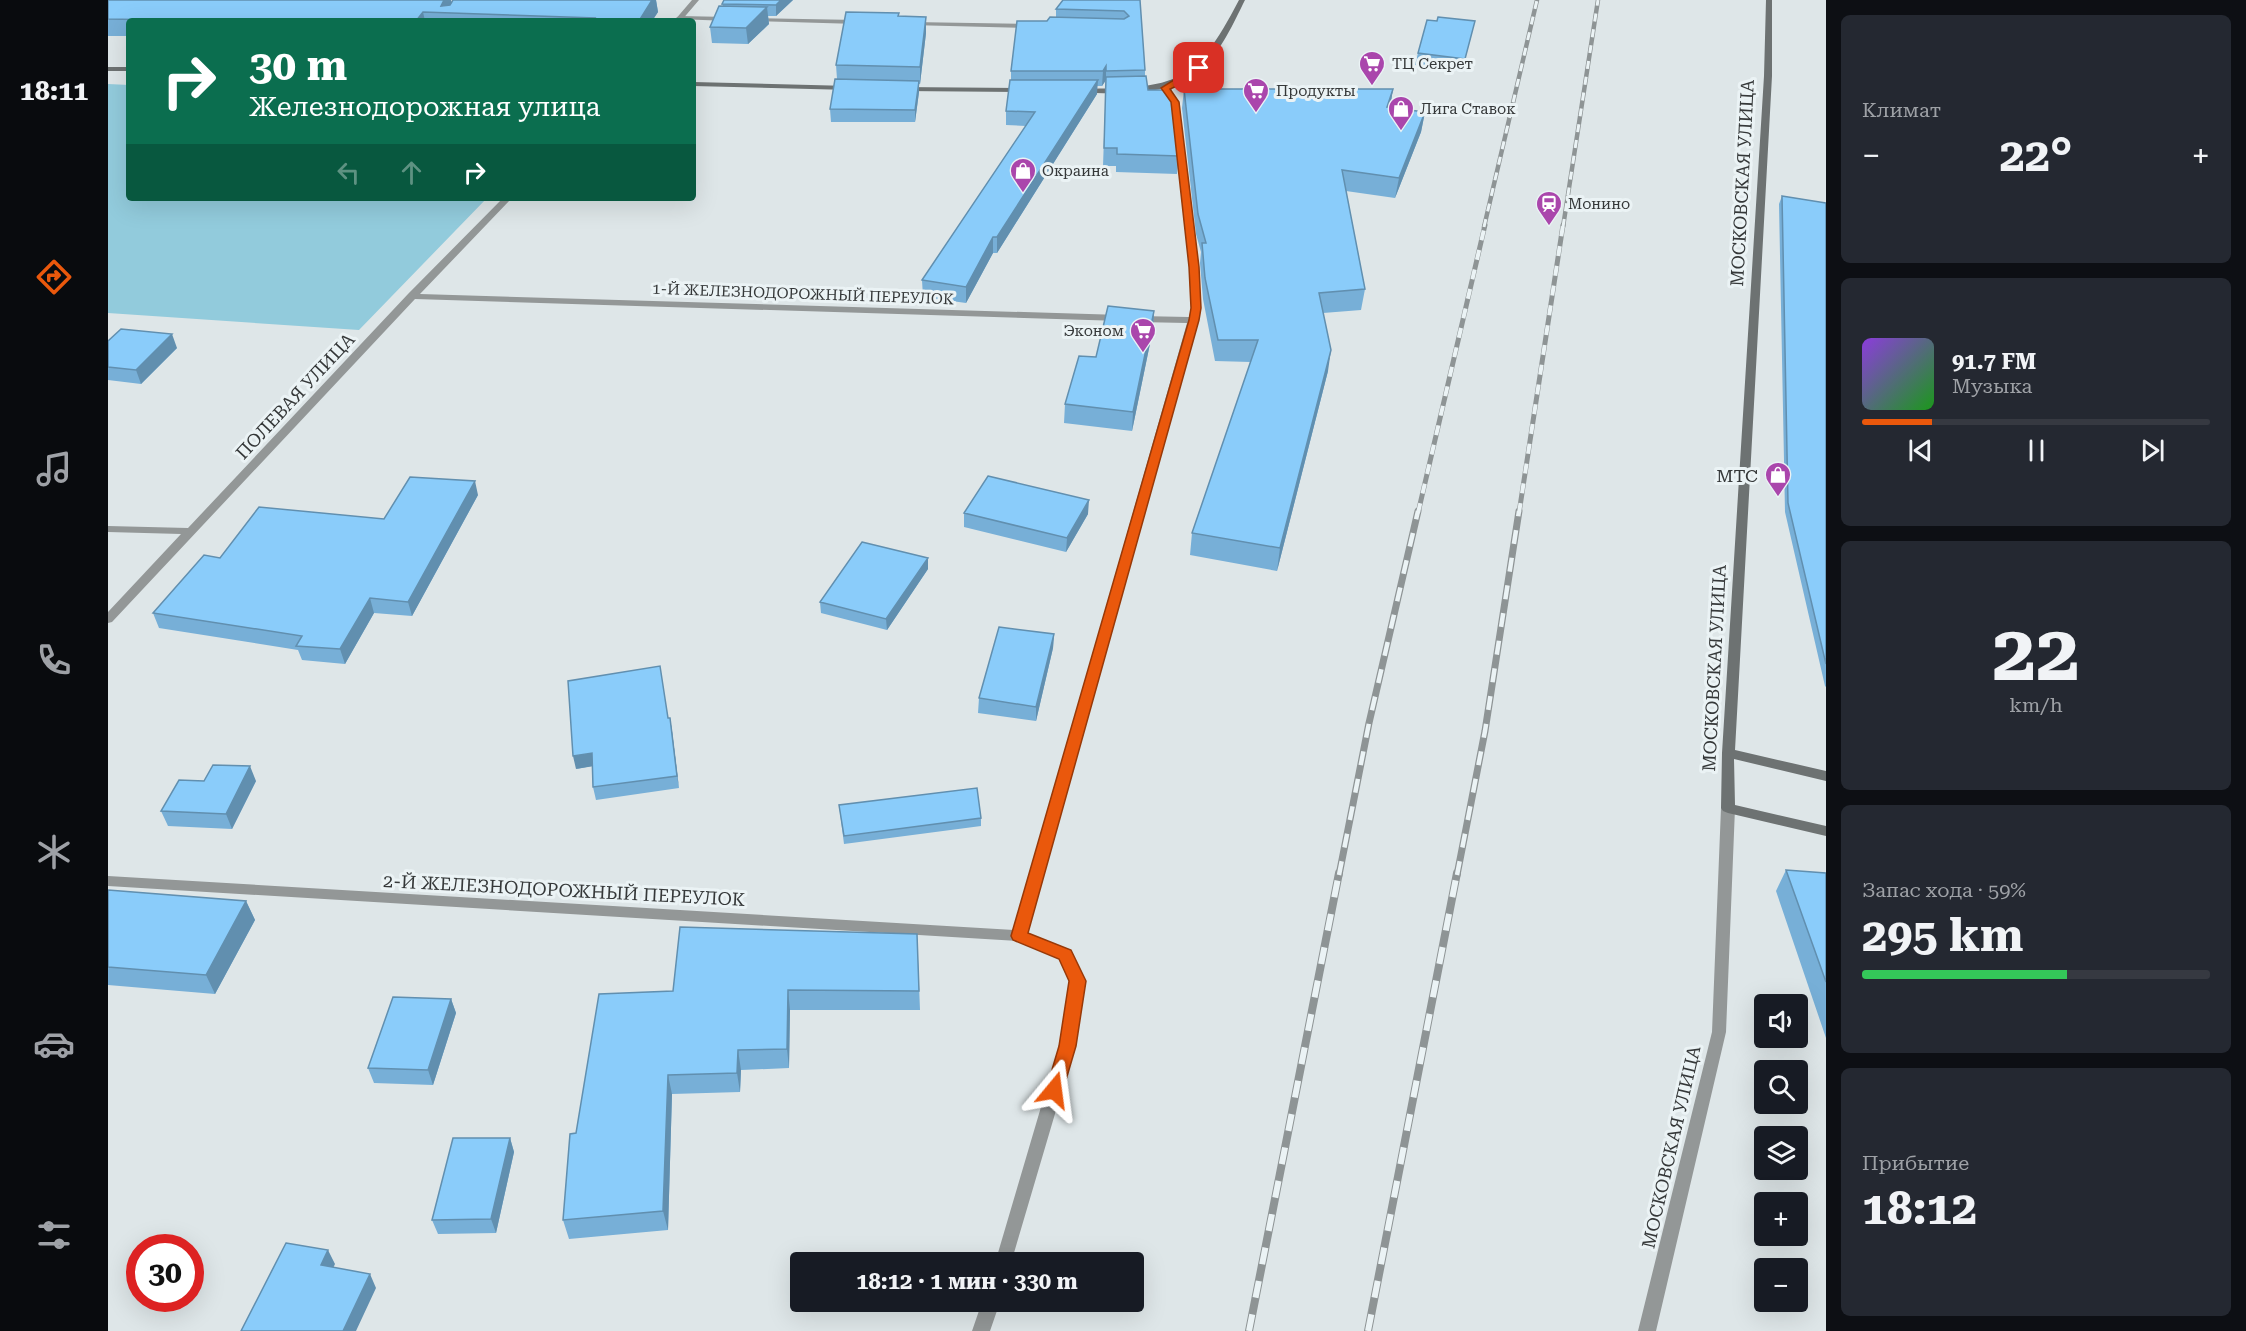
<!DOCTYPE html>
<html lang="ru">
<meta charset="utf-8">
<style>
body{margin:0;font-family:"Roboto Serif",serif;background:#242831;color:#f1f3f6;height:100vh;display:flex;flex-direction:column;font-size:22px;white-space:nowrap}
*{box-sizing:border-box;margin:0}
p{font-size:20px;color:#9ea1a6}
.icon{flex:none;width:33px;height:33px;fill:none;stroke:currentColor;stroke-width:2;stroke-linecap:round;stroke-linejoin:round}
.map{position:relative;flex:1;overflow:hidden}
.side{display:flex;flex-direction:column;gap:15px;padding:15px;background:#0d0f14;width:420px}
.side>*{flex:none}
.guide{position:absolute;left:18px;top:18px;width:570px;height:183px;border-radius:6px;box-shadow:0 6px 24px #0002;background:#0b6e4f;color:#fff;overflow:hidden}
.buttons{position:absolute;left:1646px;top:994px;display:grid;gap:12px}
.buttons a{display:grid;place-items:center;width:54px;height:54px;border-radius:6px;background:#171b24;box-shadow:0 6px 24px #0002;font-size:30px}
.speed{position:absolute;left:18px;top:1234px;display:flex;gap:12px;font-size:30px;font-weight:700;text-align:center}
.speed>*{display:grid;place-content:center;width:78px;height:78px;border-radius:50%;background:#171b24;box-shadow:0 6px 24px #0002;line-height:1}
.speed .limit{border:9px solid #d22;background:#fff;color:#111}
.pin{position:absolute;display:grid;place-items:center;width:51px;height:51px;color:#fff;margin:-26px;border-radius:12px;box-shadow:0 3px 9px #0006}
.me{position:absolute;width:66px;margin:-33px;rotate:16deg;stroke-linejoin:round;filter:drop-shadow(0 0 4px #0008)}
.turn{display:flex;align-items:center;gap:21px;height:126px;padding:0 24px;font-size:27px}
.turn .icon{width:78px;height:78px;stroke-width:2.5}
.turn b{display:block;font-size:42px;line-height:51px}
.lanes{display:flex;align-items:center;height:57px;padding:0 24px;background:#0003;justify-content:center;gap:30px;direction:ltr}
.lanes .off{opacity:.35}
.big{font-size:45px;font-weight:700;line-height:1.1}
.side .widget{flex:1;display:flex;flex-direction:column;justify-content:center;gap:9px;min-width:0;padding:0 21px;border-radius:9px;background:#242831}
.side .dial{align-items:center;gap:0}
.dial b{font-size:78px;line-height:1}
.song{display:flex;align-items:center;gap:18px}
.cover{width:72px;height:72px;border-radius:9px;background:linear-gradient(135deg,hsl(270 70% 55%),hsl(120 70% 35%))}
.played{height:6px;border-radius:3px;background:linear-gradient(90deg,#ea580c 20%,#363941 20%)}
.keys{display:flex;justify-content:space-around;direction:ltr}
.heat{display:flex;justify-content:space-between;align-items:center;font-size:33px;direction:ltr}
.charge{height:9px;border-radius:4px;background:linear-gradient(90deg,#34c759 59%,#363941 0)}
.trip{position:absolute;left:682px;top:1252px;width:354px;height:60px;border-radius:6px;background:#171b24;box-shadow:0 6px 24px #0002;font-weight:700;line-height:60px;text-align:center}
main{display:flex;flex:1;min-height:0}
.tab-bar{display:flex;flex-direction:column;width:108px;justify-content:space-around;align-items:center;background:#090b0e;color:#9ea1a6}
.tab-bar .icon{width:42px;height:42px}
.tab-bar .current{color:#ea580c}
.tab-bar b{font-size:27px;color:#f1f3f6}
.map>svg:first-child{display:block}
.green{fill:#92cbdc}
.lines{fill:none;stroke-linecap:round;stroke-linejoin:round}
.lane{fill:#939797;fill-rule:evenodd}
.street{fill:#939797;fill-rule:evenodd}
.secondary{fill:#6d7272;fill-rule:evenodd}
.rail-far3-casing{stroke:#8e9495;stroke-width:4.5}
.rail-far2-casing{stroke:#8e9495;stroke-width:5}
.rail-far1-casing{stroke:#8e9495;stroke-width:7}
.rail-casing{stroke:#8e9495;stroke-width:8}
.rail-far3{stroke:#ebf3f5;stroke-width:3;stroke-dasharray:8;stroke-linecap:butt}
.rail-far2{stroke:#ebf3f5;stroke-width:4;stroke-dasharray:10;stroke-linecap:butt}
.rail-far1{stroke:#ebf3f5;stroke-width:4.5;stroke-dasharray:14;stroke-linecap:butt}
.rail{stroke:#ebf3f5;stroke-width:6;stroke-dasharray:17;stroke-linecap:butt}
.wall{fill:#77afd7}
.shaded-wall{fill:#618faf}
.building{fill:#8accfa;stroke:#618faf;stroke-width:1.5}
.route{fill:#ea580c;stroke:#983908;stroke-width:1.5}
.labels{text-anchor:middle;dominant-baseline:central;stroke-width:6;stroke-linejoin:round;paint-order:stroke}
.far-poi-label{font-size:15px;fill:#353839;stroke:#ebf3f5;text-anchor:start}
.far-street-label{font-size:15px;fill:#353839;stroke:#ebf3f5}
.street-label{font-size:18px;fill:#353839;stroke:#ebf3f5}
.poi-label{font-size:18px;fill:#353839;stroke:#ebf3f5;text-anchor:end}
</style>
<main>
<nav class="tab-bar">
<b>18:11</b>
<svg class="icon current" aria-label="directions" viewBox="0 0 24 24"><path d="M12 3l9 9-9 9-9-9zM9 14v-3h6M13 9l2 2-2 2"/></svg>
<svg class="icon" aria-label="music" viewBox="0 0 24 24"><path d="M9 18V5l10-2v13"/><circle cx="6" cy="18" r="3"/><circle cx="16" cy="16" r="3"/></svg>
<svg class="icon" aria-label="phone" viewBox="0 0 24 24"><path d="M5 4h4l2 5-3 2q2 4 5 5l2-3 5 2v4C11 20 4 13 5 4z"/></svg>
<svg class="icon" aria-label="climate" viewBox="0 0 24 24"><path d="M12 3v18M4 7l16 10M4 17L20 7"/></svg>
<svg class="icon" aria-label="car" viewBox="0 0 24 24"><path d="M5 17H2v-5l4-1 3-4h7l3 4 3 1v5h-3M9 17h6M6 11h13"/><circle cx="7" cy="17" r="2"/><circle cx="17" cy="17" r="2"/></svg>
<svg class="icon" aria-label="filters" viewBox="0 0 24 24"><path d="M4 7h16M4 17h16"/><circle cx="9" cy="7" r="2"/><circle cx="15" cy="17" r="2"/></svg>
</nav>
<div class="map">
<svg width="1718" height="1331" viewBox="0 0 1718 1331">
<rect width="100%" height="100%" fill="#dee6e8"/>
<path class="green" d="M 0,84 L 21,85 L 21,198 L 379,198 L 251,330 L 0,313 Z"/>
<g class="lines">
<path class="lane" d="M 571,16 L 621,17 L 624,19 L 621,21 L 569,19 L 568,18 Z
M 645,18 L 750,20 L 753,22 L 750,24 L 643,21 L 643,19 Z
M 804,22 L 924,24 L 927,26 L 924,28 L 802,25 L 802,23 Z"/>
<path class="street" d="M 584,0 L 591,0 L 573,21 L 566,21 Z
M 1054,86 L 1060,86 L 1071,102 L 1090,267 L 1093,308 L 919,933 L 963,951 L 977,981 L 967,1046 L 903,1263 L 887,1263 L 951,1046 L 963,981 L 953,959 L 910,941 L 0,886 L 0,876 L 906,930 L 1079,323 L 1030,322 L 1025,319 L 1030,316 L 1081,317 L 1083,308 L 1082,267 L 1063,102 L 1053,88 Z
M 395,198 L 404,198 L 312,294 L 1013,315 L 1018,318 L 1013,321 L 307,299 L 4,622 L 0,623 L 0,612 L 73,534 L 0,532 L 0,526 L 80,528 L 300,294 Z
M 1620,803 L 1625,805 L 1627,808 L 1618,1032 L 1548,1331 L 1530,1331 L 1604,1032 L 1613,808 L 1615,805 Z
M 874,1302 L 892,1302 L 882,1331 L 864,1331 Z"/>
<path class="secondary" d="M 1131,0 L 1137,0 C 1125,24 1113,52 1092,70 C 1061,97 1013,93 975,93 L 971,91 L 975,89 C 1069,87 1086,86 1131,0 Z
M 1658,0 L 1664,0 L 1664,76 L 1627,750 L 1718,771 L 1718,781 L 1626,759 L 1627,805 L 1718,826 L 1718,836 L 1620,813 L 1615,811 L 1613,808 L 1614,753 L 1656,76 Z
M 0,67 L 21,67 L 21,71 L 0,71 Z
M 585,82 L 742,86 L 746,88 L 742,90 L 585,86 Z
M 792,87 L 916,88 L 920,90 L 916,92 L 795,91 L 792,91 Z"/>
<defs>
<path id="rail-far3" d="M 1376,227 L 1429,0
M 1455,227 L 1490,0"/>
<path id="rail-far2" d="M 1310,513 L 1377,225
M 1411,513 L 1455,225"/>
<path id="rail-far1" d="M 1231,875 L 1261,723 L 1310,511
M 1349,875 L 1377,731 L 1411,511"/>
<path id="rail" d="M 1141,1331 L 1231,873
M 1260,1331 L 1349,873"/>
</defs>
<use href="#rail-far3" class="rail-far3-casing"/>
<use href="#rail-far2" class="rail-far2-casing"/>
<use href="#rail-far1" class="rail-far1-casing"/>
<use href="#rail" class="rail-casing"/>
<use href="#rail-far3" class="rail-far3"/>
<use href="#rail-far2" class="rail-far2"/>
<use href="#rail-far1" class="rail-far1"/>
<use href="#rail" class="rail"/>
</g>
<path class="wall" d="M 0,0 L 343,3 L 345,0 L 548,0 L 550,12 L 544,21 L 21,21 L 21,36 L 0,36 Z
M 685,0 L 668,16 L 660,16 L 661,24 L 640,44 L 604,43 L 602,27 L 615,6 L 614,4 Z
M 1032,0 L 1037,70 L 1037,76 L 1040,90 L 1071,156 L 1069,174 L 1008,172 L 1008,166 L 995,166 L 998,80 L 994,86 L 989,86 L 989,94 L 889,253 L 885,253 L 858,303 L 815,297 L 814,280 L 918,126 L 898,125 L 898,111 L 903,80 L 903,71 L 939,21 L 948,17 L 948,9 Z
M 791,13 L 791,16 L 818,17 L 818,33 L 812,84 L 811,84 L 811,92 L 807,122 L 723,122 L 722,109 L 729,79 L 728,65 Z
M 1329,21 L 1364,33 L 1354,71 L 1307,65 L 1310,53 Z
M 1076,89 L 1285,89 L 1282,107 L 1317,112 L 1313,132 L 1287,198 L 1238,191 L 1257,289 L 1253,310 L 1215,313 L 1220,371 L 1169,571 L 1082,555 L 1084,533 L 1143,362 L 1107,361 L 1095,299 L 1092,263 L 1093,252 L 1088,234 L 1074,108 Z
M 1674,196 L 1718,203 L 1718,687 L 1717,686 L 1677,512 L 1671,204 Z
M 1046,311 L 1045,329 L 1024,431 L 956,423 L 957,404 L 988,357 Z
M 0,341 L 69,348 L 33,384 L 0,380 Z
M 370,495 L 304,616 L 266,613 L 237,664 L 194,660 L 190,650 L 51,628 L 45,613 L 112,558 L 276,519 Z
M 856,513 L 980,514 L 958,552 L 856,527 Z
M 820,569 L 779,630 L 713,613 L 712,602 Z
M 946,634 L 945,648 L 928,721 L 870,713 L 871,698 Z
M 560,718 L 562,718 L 564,731 L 571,788 L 488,800 L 485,787 L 484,766 L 468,769 Z
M 96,781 L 148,781 L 124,829 L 60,826 L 53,811 Z
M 731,805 L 873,818 L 873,826 L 736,844 Z
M 1678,870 L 1718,873 L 1718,1038 L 1668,891 Z
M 0,890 L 138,901 L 147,920 L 107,994 L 0,985 Z
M 809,934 L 812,1010 L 682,1010 L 681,1068 L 633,1070 L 632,1092 L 564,1094 L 560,1230 L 461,1239 L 455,1220 L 468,1133 L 565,991 Z
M 343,999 L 348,1013 L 325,1085 L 266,1083 L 260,1068 Z
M 402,1138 L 406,1152 L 388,1233 L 330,1234 L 324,1220 Z"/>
<path class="shaded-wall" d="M 336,0 L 343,0 L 344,6 L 333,6 Z
M 537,0 L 548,0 L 550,12 L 544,21 L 531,21 Z
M 673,0 L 685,0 L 668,16 L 668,5 Z
M 659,7 L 661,24 L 640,44 L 638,28 Z
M 315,12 L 317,21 L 308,21 Z
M 818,17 L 818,33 L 812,84 L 812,67 Z
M 998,66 L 998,80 L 994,86 L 995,71 Z
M 990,80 L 989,94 L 889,253 L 889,237 Z
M 811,81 L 811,92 L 807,122 L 807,110 Z
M 1285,89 L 1282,108 L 1279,107 Z
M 1317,112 L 1313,132 L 1287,198 L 1291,178 Z
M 885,237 L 885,253 L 858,303 L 858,287 Z
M 1046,311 L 1045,329 L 1024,431 L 1025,412 Z
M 64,334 L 69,348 L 33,384 L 28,370 Z
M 1223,350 L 1220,371 L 1169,571 L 1172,548 Z
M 367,481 L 370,495 L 304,616 L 300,602 Z
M 981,500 L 980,514 L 958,552 L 959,538 Z
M 820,558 L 820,569 L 779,630 L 778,619 Z
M 262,598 L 266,613 L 237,664 L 232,649 Z
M 946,634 L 945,648 L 928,721 L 928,707 Z
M 562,718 L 564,731 L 571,788 L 569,776 Z
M 484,753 L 486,766 L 468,769 L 465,756 Z
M 142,766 L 148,781 L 124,829 L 118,814 Z
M 138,901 L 147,920 L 107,994 L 98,975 Z
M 680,990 L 682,1010 L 681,1068 L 679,1049 Z
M 343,999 L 348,1013 L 325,1085 L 320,1070 Z
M 630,1050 L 633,1070 L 632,1092 L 629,1073 Z
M 560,1075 L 564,1094 L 560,1230 L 555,1211 Z
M 402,1138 L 406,1152 L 388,1233 L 383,1219 Z
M 220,1250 L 227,1264 L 220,1279 L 213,1265 Z
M 262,1274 L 268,1288 L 248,1331 L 235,1331 Z"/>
<path class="building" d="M 0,0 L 336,0 L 333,6 L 342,5 L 345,0 L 544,0 L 531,21 L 485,21 L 487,18 L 315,12 L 308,21 L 111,21 L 0,19 Z
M 616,0 L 673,0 L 668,5 L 614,4 Z
M 955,0 L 1032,0 L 1037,70 L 998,71 L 998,66 L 995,71 L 903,71 L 909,21 L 939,21 L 942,17 L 1016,19 L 1021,16 L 1016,11 L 948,9 Z
M 611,6 L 659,7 L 638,28 L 602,27 Z
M 738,12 L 791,13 L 790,16 L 818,17 L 812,67 L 728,65 Z
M 1330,17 L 1367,21 L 1357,59 L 1310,53 L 1319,20 L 1329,21 Z
M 1038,76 L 1040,90 L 1063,90 L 1071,156 L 1009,154 L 1009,148 L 996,148 L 998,77 Z
M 727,79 L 811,81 L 807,110 L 722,109 Z
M 902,80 L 990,80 L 889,237 L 885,237 L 858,287 L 814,280 L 927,112 L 898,111 Z
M 1076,89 L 1285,89 L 1279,107 L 1317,112 L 1291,178 L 1234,170 L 1257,289 L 1211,293 L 1223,350 L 1172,548 L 1084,533 L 1150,340 L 1110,340 L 1097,278 L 1094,243 L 1098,243 L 1090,214 Z
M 1674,196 L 1718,203 L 1718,664 L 1680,503 Z
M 1000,306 L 1046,311 L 1025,412 L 957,404 L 971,356 L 988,357 Z
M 13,329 L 64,334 L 28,370 L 0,367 L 0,341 Z
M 880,476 L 981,500 L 959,538 L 856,513 Z
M 302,477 L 367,481 L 300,602 L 262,598 L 232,649 L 188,646 L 194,636 L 45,613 L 96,555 L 112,558 L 151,507 L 276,519 Z
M 754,542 L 820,558 L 778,619 L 712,602 Z
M 891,627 L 946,634 L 928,707 L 871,698 Z
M 552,666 L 560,718 L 562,718 L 569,776 L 485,787 L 484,753 L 465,756 L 460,681 Z
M 105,765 L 142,766 L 118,814 L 53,811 L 71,780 L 96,781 Z
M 869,788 L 873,818 L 736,836 L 731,805 Z
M 1678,870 L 1718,873 L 1718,982 Z
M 0,890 L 138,901 L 98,975 L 0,967 Z
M 572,927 L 809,934 L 811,991 L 680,990 L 679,1049 L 630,1050 L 629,1073 L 560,1075 L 555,1211 L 455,1220 L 462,1134 L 468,1133 L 491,994 L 565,991 Z
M 285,997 L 343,999 L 320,1070 L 260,1068 Z
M 345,1138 L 402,1138 L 383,1219 L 324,1220 Z
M 178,1243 L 220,1250 L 213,1265 L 262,1274 L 235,1331 L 133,1331 Z"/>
<path class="route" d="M 1088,66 L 1096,68 L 1078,82 L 1062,89 L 1071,102 L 1091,267 L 1093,308 L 1091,320 L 920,933 L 963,950 L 978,981 L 968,1046 L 955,1090 L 953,1095 L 946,1097 L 940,1095 L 938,1090 L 951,1046 L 961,981 L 951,959 L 905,940 L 903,936 L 1081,320 L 1083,308 L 1081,267 L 1063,102 L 1053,88 Z"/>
<defs>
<symbol id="supermarket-pin" viewBox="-11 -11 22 30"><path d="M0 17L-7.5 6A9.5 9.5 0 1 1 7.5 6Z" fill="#aa46ac" stroke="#ebf3f5"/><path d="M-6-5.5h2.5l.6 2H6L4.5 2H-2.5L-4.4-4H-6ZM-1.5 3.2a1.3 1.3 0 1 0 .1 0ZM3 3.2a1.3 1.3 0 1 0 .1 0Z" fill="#fff"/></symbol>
<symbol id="shop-pin" viewBox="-11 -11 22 30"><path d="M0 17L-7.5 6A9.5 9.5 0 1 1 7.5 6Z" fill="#aa46ac" stroke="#ebf3f5"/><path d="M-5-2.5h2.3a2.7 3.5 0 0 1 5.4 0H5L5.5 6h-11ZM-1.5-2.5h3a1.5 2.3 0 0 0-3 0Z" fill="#fff"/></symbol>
<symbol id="station-pin" viewBox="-11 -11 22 30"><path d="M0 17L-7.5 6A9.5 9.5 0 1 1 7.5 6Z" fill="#aa46ac" stroke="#ebf3f5"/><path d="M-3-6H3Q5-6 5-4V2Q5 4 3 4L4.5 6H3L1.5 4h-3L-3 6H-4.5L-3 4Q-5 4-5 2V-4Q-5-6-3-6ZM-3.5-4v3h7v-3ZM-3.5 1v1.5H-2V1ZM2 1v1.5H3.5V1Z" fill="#fff"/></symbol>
</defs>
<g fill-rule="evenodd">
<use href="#supermarket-pin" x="1249" y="49" width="30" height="40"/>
<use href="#supermarket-pin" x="1133" y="76" width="30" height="40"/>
<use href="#shop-pin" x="1278" y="94" width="30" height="40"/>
<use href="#shop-pin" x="900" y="156" width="30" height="40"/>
<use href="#station-pin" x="1426" y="189" width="30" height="40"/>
<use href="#supermarket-pin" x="1020" y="316" width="30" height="40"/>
<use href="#shop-pin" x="1655" y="460" width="30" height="40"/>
</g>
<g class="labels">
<g class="far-poi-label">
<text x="1284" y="64">ТЦ Секрет</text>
<text x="1168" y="91">Продукты</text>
<text x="1312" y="109">Лига Ставок</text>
<text x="934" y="171">Окраина</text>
<text x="1460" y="204">Монино</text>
<text x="1016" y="331" text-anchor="end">Эконом</text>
</g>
<g class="far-street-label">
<text transform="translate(695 294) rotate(2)">1-Й ЖЕЛЕЗНОДОРОЖНЫЙ ПЕРЕУЛОК</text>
</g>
<g class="street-label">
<text transform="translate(1634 183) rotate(-87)">МОСКОВСКАЯ УЛИЦА</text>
<text transform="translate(187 396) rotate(-47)">ПОЛЕВАЯ УЛИЦА</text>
<text transform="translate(1606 668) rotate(-87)">МОСКОВСКАЯ УЛИЦА</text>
<text transform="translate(456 890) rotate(3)">2-Й ЖЕЛЕЗНОДОРОЖНЫЙ ПЕРЕУЛОК</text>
<text transform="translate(1563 1147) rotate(-77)">МОСКОВСКАЯ УЛИЦА</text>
</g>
<g class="poi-label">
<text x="1650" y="475">МТС</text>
</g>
</g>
</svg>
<div class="buttons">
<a><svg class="icon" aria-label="sound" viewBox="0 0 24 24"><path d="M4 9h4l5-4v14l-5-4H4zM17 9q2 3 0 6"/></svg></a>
<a><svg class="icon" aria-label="search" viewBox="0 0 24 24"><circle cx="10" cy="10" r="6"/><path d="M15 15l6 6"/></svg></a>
<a><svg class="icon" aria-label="layers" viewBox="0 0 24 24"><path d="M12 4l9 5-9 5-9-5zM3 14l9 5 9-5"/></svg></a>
<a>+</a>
<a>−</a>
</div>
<div class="speed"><div class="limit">30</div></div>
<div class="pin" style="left:1091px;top:68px;background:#d93025"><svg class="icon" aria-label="arrive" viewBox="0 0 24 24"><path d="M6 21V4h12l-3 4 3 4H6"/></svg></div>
<svg class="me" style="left:946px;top:1090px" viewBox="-20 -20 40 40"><path d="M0-17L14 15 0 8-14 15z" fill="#ea580c" stroke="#fff" stroke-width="4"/></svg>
<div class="trip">18:12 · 1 мин · 330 m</div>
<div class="guide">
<div class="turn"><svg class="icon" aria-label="right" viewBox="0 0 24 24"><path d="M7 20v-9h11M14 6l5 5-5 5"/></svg><div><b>30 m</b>Железнодорожная улица</div></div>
<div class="lanes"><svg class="icon off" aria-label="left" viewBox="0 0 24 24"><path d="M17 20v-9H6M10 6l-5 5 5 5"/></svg><svg class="icon off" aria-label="ahead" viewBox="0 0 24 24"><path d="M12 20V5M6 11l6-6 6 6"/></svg><svg class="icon" aria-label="right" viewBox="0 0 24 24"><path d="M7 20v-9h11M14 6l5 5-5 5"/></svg></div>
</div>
</div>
<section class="side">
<div class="widget"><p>Климат</p>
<div class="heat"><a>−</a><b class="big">22°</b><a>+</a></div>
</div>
<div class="widget">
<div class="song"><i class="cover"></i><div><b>91.7 FM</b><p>Музыка</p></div></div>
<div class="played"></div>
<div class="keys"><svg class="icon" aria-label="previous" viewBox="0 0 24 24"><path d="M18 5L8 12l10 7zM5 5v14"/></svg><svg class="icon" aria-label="pause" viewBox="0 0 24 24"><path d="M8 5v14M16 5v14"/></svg><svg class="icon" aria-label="next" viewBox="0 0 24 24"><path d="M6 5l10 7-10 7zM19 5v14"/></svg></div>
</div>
<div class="widget dial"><b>22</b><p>km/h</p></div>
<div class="widget"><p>Запас хода · 59%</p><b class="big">295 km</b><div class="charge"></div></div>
<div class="widget"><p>Прибытие</p><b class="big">18:12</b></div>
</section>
</main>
